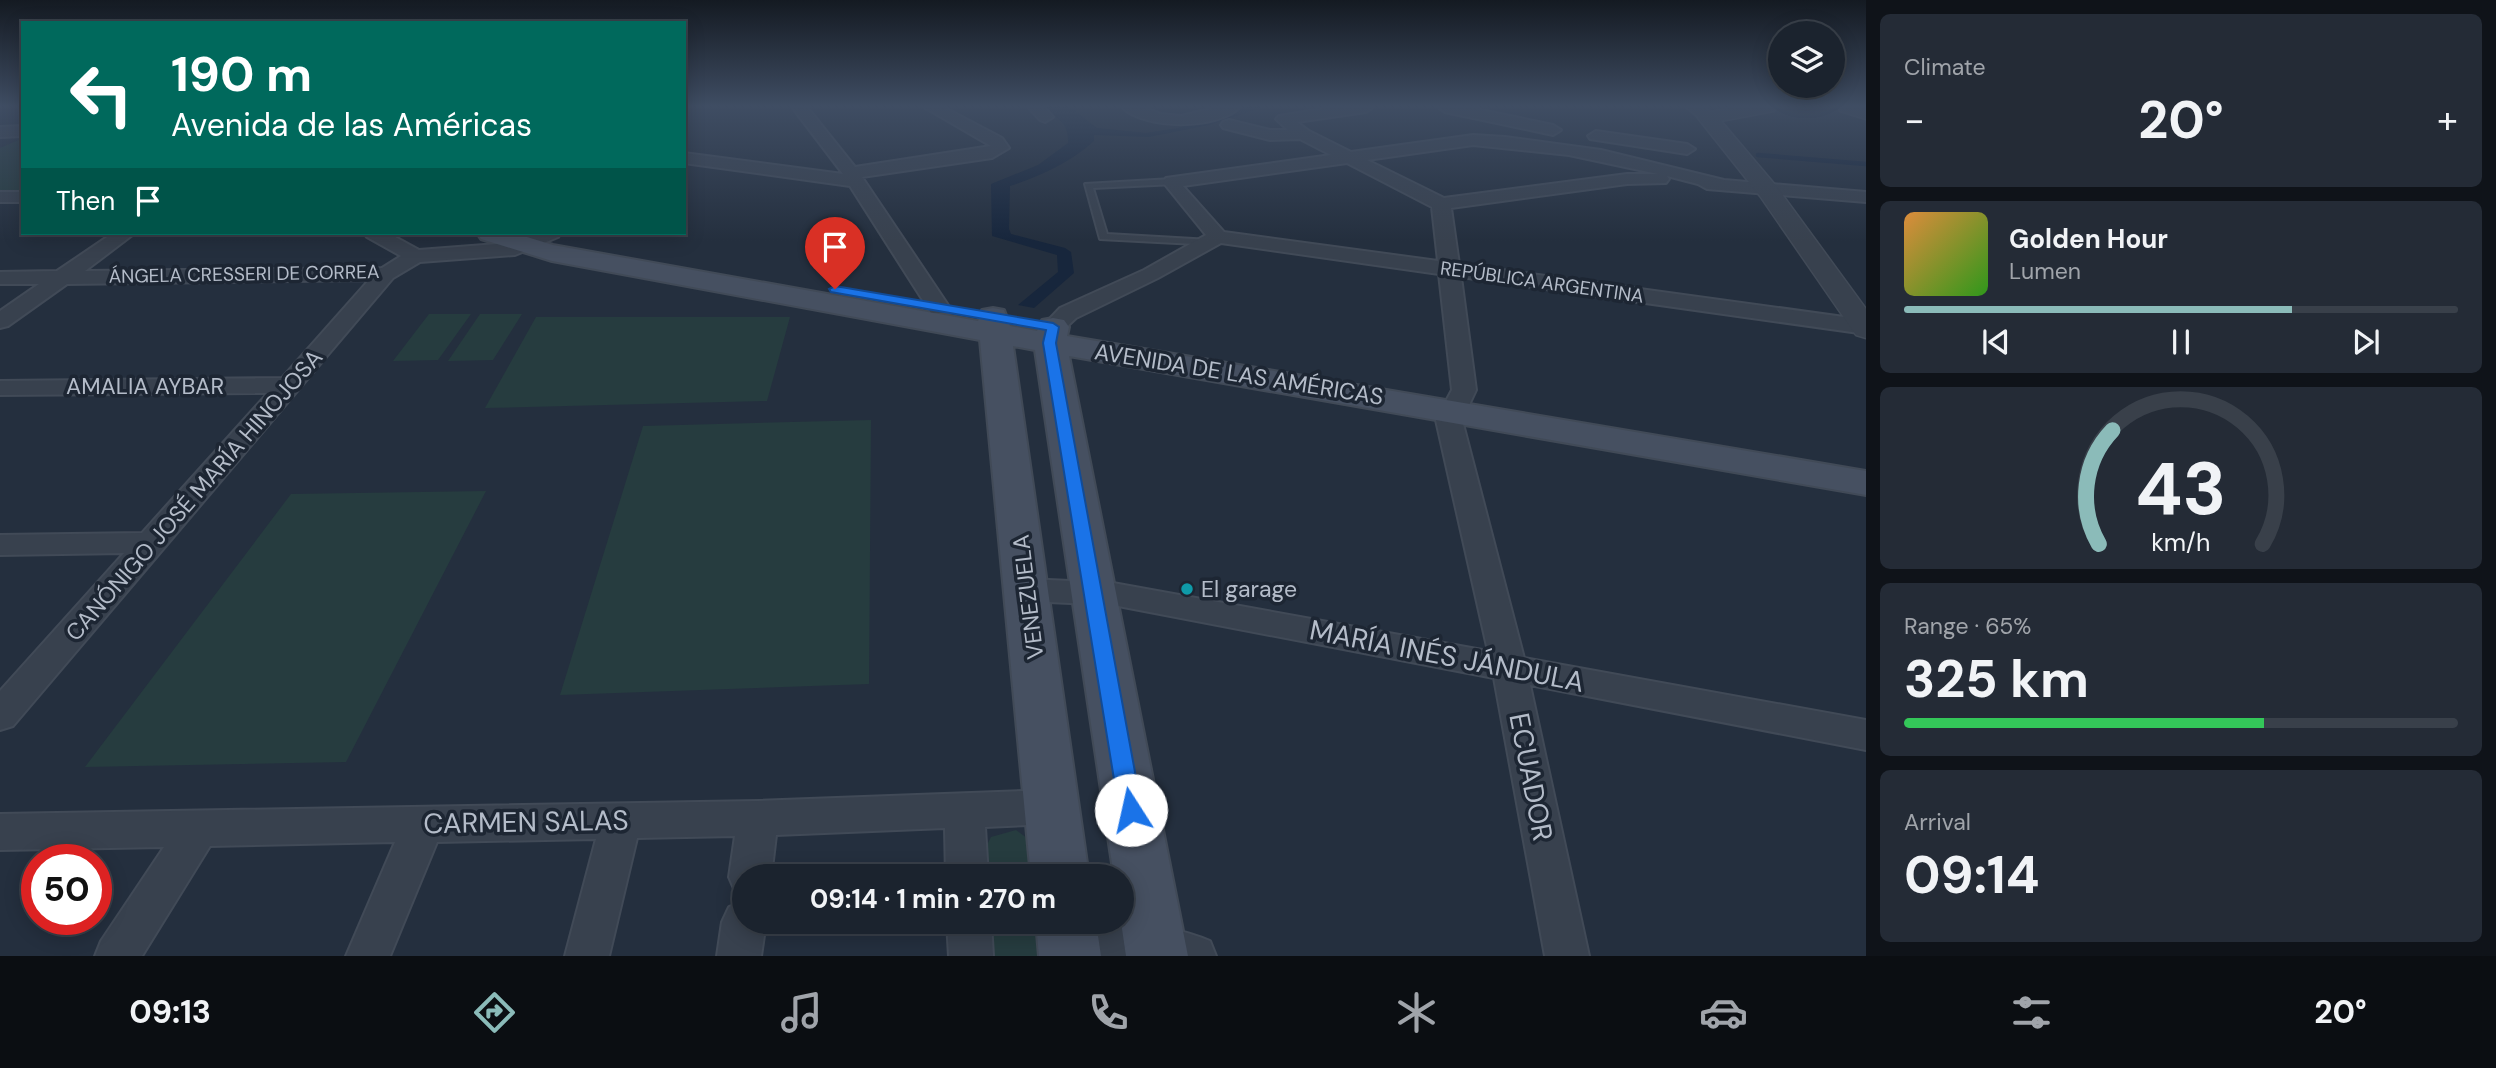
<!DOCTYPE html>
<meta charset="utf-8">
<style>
body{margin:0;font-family:"DM Sans",sans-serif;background:#242b36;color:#f1f3f6;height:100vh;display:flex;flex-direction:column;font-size:26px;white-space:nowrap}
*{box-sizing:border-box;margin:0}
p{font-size:23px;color:#a0a4aa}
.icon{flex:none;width:38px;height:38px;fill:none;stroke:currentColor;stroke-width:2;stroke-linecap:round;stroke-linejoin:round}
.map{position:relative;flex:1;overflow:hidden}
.sheet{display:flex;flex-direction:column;gap:14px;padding:14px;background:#0f1319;width:630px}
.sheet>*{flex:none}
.hud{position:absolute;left:21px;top:21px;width:665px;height:214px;border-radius:0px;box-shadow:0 4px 18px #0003,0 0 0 2px #39404a;background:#00695c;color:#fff;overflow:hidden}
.controls{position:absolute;left:1768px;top:21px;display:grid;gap:14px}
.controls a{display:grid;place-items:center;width:77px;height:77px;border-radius:50%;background:#1b232e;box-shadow:0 4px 18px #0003,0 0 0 2px #39404a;font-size:35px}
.speed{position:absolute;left:21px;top:844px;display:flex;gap:14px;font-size:35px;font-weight:700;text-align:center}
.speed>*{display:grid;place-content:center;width:91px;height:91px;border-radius:50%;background:#1b232e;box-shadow:0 4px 18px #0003,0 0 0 2px #39404a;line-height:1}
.speed .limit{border:10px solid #d22;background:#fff;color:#111}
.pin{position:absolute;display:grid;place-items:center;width:60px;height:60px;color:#fff;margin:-72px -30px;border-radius:50% 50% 50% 0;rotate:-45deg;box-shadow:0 0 7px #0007}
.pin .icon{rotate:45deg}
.me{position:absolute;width:77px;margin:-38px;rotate:350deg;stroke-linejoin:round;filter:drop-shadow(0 0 5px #0008)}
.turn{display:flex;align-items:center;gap:24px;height:147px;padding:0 35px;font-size:32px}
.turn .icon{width:91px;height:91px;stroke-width:2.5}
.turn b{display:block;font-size:49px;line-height:60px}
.then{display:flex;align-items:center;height:66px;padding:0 35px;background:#0003;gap:14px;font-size:26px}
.big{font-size:52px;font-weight:700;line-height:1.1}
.sheet .tile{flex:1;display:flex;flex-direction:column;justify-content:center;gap:10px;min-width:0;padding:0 24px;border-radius:10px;background:#242b36}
.sheet .dial{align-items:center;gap:0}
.dial svg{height:182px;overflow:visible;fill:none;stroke:#39404a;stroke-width:7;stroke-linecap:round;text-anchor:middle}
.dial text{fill:#f1f3f6;stroke:none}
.song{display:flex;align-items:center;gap:21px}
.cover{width:84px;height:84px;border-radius:10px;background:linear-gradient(135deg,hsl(30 70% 55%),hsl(110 70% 35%))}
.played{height:7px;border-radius:4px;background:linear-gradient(90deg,#8bbbb9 70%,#39404a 70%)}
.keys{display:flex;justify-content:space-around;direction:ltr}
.heat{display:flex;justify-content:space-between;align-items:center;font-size:38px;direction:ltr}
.charge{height:10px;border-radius:5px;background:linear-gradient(90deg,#34c759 65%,#39404a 0)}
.trip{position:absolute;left:732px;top:864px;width:402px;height:70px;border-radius:35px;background:#1b232e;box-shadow:0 4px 18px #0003,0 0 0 2px #39404a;font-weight:700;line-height:70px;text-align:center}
.tab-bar{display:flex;height:112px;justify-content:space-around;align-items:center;background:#0b0e12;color:#a0a4aa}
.tab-bar .icon{width:49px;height:49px}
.tab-bar .active{color:#8bbbb9}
.tab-bar b{font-size:32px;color:#f1f3f6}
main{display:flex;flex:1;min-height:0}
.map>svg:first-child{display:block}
.green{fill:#263c3f}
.water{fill:#17263c}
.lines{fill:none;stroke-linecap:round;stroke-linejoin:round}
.stream{stroke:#17263c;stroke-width:4.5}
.service-casing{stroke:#414a57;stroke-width:4}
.minor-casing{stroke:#414a57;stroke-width:4}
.tertiary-casing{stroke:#414a57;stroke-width:3}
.secondary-casing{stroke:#414a57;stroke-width:4}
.service{fill:#38414e;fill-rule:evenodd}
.minor{fill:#38414e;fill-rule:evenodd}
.tertiary{fill:#38414e;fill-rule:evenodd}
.secondary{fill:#465061;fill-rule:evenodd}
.route{fill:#1a73e8;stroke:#114b97;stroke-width:2}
.culture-dot{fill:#0f9aa8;stroke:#1d2633;stroke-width:2.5}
.labels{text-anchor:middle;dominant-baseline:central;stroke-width:7;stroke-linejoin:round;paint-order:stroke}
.far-street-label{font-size:19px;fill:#b4bcc9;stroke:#1d2633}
.street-label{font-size:23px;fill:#b4bcc9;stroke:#1d2633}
.poi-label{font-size:23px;fill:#b4bcc9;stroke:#1d2633;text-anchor:start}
.near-street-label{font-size:28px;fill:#b4bcc9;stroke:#1d2633}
</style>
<main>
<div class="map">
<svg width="1866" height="956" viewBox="0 0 1866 956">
<rect width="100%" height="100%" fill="#242f3e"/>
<path class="green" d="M 23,138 L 23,193 L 0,193 L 0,148 Z
M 429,314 L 471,314 L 438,360 L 393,361 Z
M 480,314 L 522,314 L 493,360 L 448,361 Z
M 536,317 L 790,317 L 767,401 L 485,408 Z
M 871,420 L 869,684 L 560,695 L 643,426 Z
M 486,491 L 346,762 L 85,767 L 291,494 Z
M 1016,830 L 1031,841 L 1040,877 L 985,877 L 983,853 L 991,837 Z
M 988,922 L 1045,922 L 1048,956 L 991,956 Z"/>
<path class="water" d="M 1042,107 L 1070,107 L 1097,128 L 1146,133 L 1178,128 L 1245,107 L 1263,107 L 1209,125 L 1149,137 L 1094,135 L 1094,141 C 1070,163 1040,176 1010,186 L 1009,229 L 1011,234 L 1065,248 L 1071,252 L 1074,273 L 1034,308 L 1018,305 L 1058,272 L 1057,255 L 992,236 L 991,184 L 1038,165 L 1068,143 C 1069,123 1058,118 1042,107 Z"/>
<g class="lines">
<path class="stream" d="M 1758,155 L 1866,164"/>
<defs>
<path id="service" d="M 1172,179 L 1175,180 L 1175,184 L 1093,188 L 1107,234 L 1211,240 L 1216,243 L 1215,245 L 1100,239 L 1085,184 Z"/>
<path id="minor" d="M 792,107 L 807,107 L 855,167 L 991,146 L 924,107 L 943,107 L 1002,138 L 1009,148 L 992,158 L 862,177 L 950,308 L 947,313 L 931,313 L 850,186 L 684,163 L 684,153 L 843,174 Z
M 1028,107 L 1044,107 L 1053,117 L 1045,122 L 1040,120 Z
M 1122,107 L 1142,107 L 1161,114 L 1181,116 L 1218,107 L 1240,107 C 1217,130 1145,130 1122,107 Z
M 1334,107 L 1373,107 L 1366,112 L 1297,122 L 1309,131 L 1351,152 L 1473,135 L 1505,137 L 1601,150 L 1724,180 L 1866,192 L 1866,202 L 1707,189 L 1698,184 L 1667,176 L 1669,179 L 1666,183 L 1627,184 L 1451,208 L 1459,264 L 1866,320 L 1866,334 L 1461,277 L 1476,390 L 1462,420 L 1524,658 L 1866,720 L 1866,750 L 1530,685 L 1589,956 L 1545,956 L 1494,678 L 1113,605 L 1027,601 L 1016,598 L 1011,590 L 1016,582 L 1027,579 L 1113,583 L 1488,651 L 1436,420 L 1452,390 L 1439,274 L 1221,243 L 1158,278 L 1076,318 L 1061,332 L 1045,332 L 1042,327 L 1060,308 L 1144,270 L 1206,235 L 1163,182 L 1166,178 L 1331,155 L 1300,139 L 1270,140 L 1223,128 L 1221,125 L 1223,122 L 1229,120 L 1270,130 L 1288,130 L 1276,119 L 1279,116 ZM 1473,145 L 1569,155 L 1658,174 L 1627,174 L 1444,198 L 1367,160 ZM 1347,163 L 1432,207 L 1438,261 L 1224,232 L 1183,186 Z
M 1438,107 L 1467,107 L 1553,125 L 1561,130 L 1553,135 L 1445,112 Z
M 1687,107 L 1704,107 L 1716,118 L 1708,123 L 1703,121 Z
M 23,126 L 23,136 L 0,137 L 0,127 Z
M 1596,131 L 1687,144 L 1695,149 L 1687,154 L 1590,139 L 1588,136 Z
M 0,192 L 23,192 L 23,202 L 0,202 Z
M 113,233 L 135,233 L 85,271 L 382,268 L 401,256 L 367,237 L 364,233 L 388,233 L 419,250 L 511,243 L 535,233 L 561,233 L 558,237 L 515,255 L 420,262 L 393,278 L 13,726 L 0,730 L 0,691 L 124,553 L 0,555 L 0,535 L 142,533 L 268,393 L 0,395 L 0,381 L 282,378 L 369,280 L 67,284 L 8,326 L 0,328 L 0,311 L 39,284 L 0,284 L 0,272 L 57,271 Z
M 1052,790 L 1066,795 L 1072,807 L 1066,819 L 1052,824 L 985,827 L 988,877 L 946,877 L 945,828 L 776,835 L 771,877 L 744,877 L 744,894 L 735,891 L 729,877 L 735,836 L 637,838 L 609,956 L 565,956 L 596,839 L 437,842 L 390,956 L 346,956 L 395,842 L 210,846 L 142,956 L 95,956 L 101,941 L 164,847 L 0,850 L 0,814 L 758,801 Z
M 744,901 L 744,922 L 766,922 L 761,956 L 717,956 L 722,922 L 729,907 Z
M 1122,921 C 1152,924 1181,929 1210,941 L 1216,956 L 1064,956 L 1051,951 L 1045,936 L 1051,922 Z
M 947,922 L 991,922 L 993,956 L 949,956 Z"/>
<path id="tertiary" d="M 1736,107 L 1776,107 L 1774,111 L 1721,121 L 1776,186 L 1866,309 L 1866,338 L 1856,335 L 1760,196 L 1698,118 L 1701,114 Z
M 1838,107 L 1866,107 L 1866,119 L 1840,111 Z"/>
<path id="secondary" d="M 477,233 L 514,233 L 553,245 L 978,321 L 982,310 L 993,308 L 1004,310 L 1010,326 L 1037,331 L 1042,320 L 1053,318 L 1064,320 L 1069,327 L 1067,336 L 1866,471 L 1866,495 L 1069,356 L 1188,956 L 1126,956 L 1121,922 L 1122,877 L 1114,877 L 1035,350 L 1013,346 L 1089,877 L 1031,877 L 980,340 L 552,261 L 481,239 Z
M 1036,922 L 1096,922 L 1101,956 L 1039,956 Z"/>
</defs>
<use href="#service" class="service-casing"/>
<use href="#minor" class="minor-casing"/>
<use href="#tertiary" class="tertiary-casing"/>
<use href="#secondary" class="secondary-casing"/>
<use href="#service" class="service"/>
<use href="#minor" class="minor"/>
<use href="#tertiary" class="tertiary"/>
<use href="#secondary" class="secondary"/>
</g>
<linearGradient id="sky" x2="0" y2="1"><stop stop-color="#141a22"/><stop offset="0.44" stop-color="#3f4d63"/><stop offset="1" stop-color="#3f4d63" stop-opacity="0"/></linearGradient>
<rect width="1866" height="241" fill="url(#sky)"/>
<path class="route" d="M 835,286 L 1053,323 L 1059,327 L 1056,343 L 1142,810 L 1139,817 L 1131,820 L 1123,817 L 1119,810 L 1043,343 L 1046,330 L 831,292 L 829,289 Z"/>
<circle class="culture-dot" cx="1187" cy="589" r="7"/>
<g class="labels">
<g class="far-street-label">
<text transform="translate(244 274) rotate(-1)">ÁNGELA CRESSERI DE CORREA</text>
<text transform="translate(1542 282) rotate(8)">REPÚBLICA ARGENTINA</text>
</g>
<g class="street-label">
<text transform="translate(1239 374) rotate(9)">AVENIDA DE LAS AMÉRICAS</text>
<text x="145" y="386">AMALIA AYBAR</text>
<text transform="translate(194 495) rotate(-49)">CANÓNIGO JOSÉ MARÍA HINOJOSA</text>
<text transform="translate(1028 597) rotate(-97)">VENEZUELA</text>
</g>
<g class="poi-label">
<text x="1201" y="589">El garage</text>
</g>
<g class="near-street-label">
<text transform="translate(1447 656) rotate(11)">MARÍA INÉS JÁNDULA</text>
<text transform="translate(1531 777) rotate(79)">ECUADOR</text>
<text transform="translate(526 822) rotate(-1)">CARMEN SALAS</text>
</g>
</g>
</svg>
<div class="controls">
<a><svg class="icon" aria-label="layers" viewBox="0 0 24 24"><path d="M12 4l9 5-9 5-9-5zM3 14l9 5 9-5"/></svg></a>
</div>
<div class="speed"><div class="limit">50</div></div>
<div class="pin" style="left:835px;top:289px;background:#d93025"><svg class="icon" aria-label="arrive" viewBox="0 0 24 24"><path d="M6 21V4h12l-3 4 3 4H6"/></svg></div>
<svg class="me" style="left:1131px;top:810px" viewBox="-20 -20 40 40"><circle r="19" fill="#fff"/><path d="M0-13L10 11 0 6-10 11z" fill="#1a73e8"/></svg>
<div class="trip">09:14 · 1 min · 270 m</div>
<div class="hud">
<div class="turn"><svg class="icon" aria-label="left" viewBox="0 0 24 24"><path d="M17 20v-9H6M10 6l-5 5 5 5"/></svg><div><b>190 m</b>Avenida de las Américas</div></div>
<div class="then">Then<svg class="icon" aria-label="arrive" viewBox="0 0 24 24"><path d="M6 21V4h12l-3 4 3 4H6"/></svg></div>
</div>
</div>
<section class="sheet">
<div class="tile"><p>Climate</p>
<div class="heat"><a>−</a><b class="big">20°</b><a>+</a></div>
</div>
<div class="tile">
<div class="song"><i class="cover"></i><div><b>Golden Hour</b><p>Lumen</p></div></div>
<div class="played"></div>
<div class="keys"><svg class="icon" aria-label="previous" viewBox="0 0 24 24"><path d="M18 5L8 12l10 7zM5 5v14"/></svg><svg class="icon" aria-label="pause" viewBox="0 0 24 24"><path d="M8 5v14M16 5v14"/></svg><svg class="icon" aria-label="next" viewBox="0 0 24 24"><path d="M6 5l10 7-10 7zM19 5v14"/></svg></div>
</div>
<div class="tile dial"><svg viewBox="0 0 100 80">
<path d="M14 69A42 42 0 1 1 86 69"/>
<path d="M14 69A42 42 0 0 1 20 19" stroke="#8bbbb9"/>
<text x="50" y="56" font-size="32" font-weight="700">43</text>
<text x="50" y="72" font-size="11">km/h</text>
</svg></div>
<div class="tile"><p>Range · 65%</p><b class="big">325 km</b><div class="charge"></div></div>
<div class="tile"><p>Arrival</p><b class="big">09:14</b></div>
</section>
</main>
<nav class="tab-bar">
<b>09:13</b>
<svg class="icon active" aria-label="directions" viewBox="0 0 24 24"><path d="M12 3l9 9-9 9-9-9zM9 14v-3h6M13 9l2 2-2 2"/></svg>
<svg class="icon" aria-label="music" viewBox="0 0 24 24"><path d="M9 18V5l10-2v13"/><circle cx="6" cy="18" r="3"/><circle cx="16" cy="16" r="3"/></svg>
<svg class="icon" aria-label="phone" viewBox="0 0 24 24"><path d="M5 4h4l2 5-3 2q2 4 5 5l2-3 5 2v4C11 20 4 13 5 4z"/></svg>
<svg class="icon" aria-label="climate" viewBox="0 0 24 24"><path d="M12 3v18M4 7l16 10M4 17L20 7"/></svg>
<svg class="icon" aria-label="car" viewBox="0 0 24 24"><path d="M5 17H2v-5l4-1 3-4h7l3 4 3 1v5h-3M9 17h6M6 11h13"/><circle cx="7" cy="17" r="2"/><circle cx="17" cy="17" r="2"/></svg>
<svg class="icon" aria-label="filters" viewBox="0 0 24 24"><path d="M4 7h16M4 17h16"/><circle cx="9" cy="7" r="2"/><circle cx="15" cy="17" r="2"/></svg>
<b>20°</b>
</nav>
